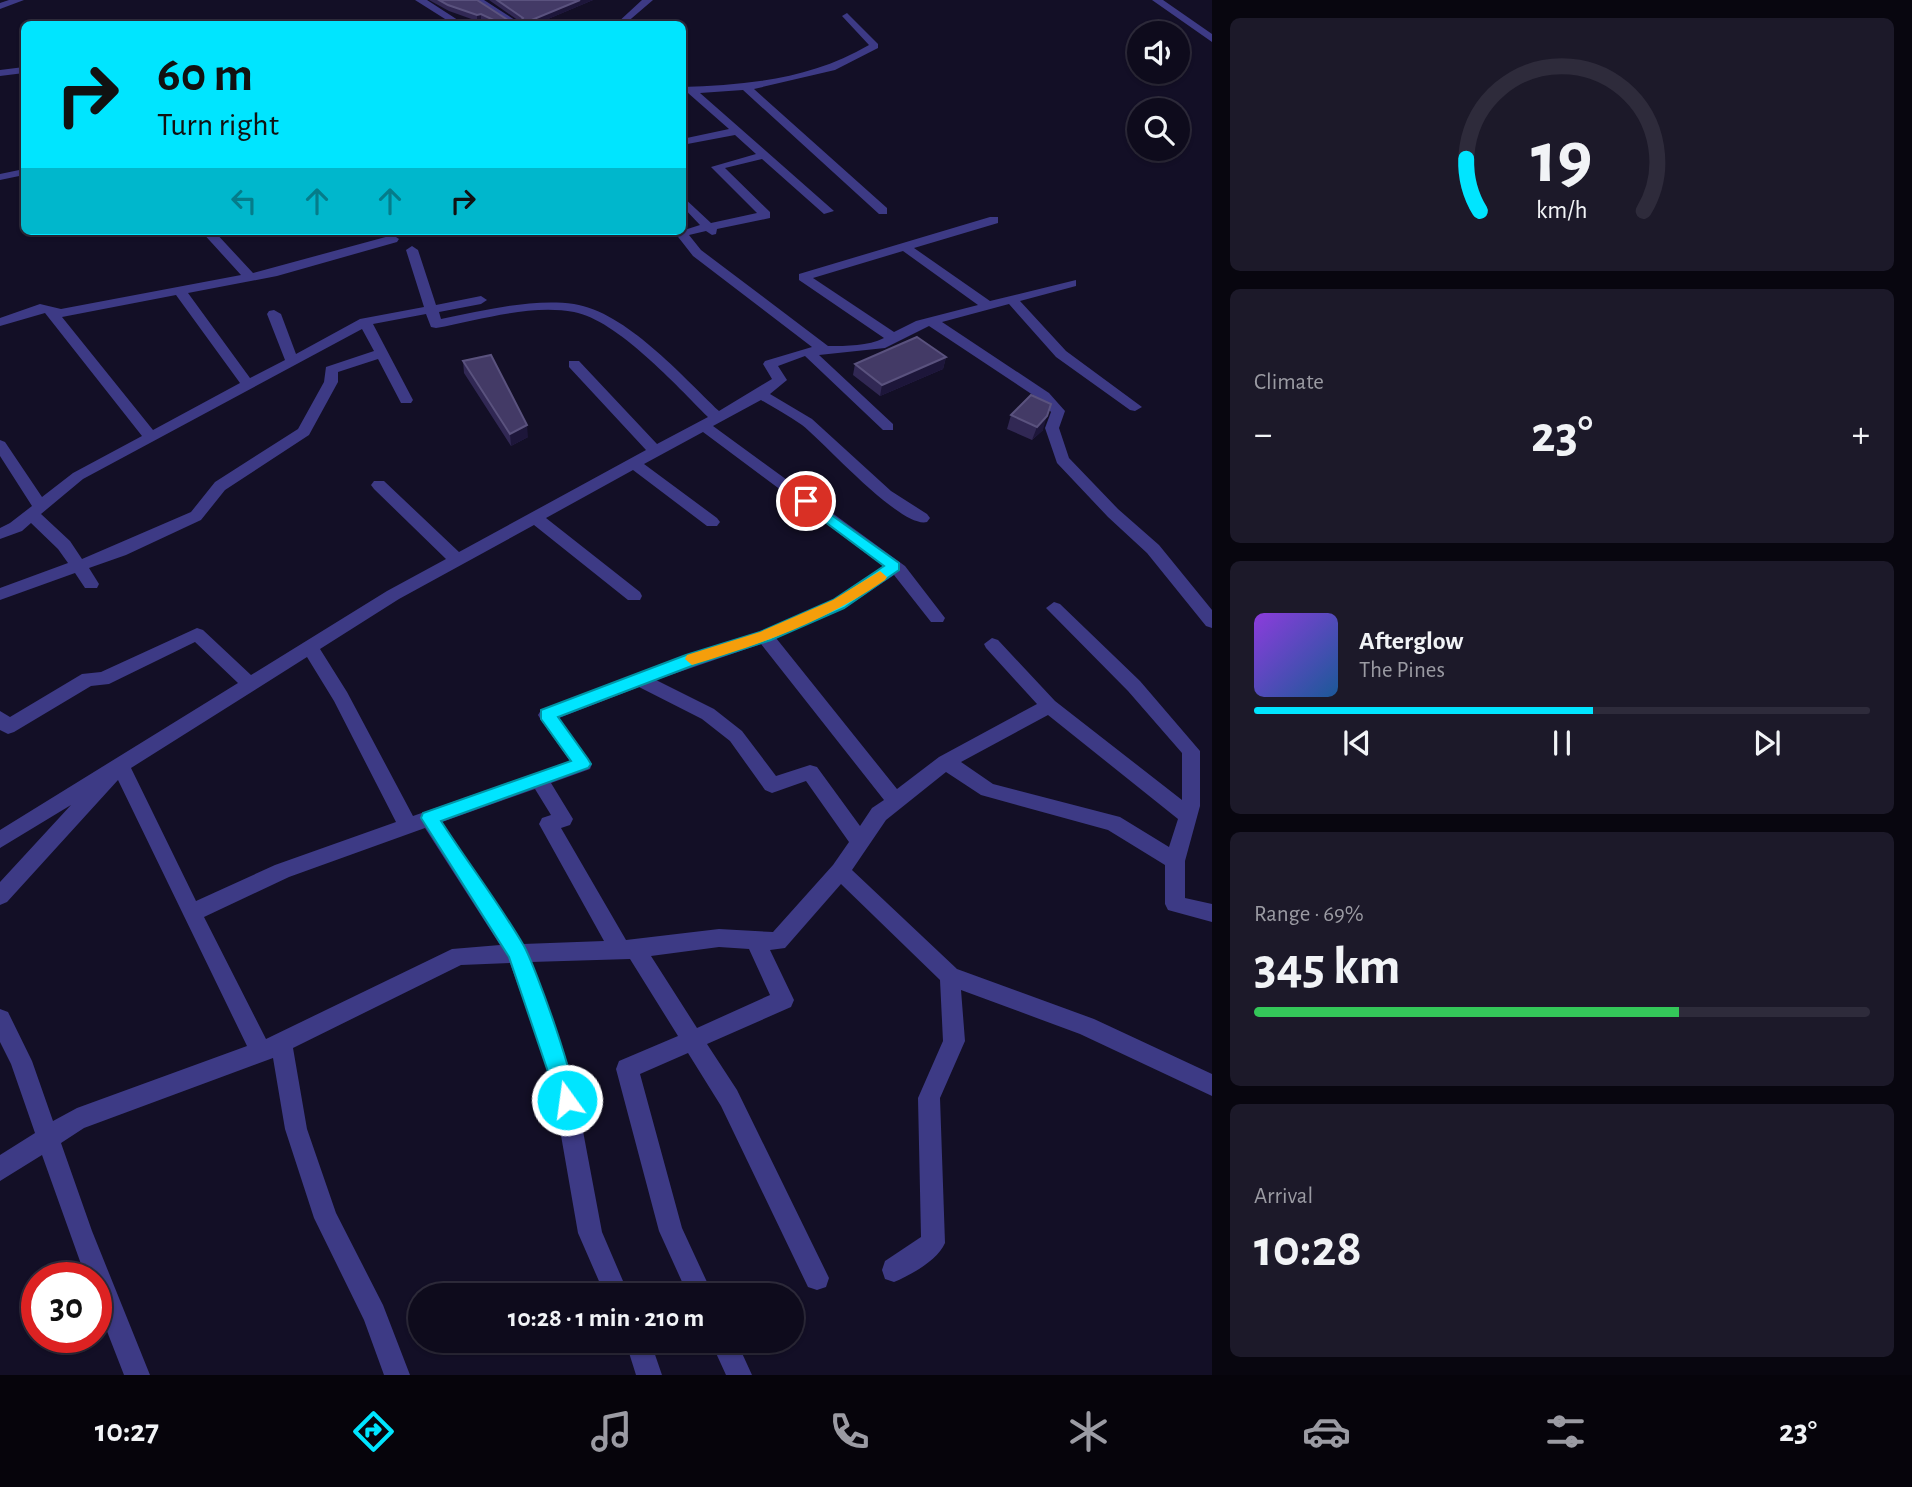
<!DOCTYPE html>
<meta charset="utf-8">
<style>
body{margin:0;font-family:"Alegreya Sans",sans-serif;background:#1c1929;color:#f1f3f6;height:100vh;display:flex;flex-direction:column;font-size:26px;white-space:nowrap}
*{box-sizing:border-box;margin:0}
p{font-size:23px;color:#9b9ba3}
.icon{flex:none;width:38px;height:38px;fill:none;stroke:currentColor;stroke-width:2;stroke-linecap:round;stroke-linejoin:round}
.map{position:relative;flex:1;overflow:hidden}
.sheet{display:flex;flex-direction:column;gap:18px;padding:18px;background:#08060f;width:700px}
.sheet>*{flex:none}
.hud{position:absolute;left:21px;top:21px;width:665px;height:214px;border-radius:10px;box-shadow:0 2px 5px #0004,0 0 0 2px #2e2b3b;background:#00e5ff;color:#111;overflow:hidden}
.controls{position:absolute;left:1127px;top:21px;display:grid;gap:14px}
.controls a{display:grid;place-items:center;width:63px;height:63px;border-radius:50%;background:#0e0b1c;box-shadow:0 2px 5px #0004,0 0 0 2px #2e2b3b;font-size:35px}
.speed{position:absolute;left:21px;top:1262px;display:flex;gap:14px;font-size:35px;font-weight:700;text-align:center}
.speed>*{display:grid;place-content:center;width:91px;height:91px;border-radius:50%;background:#0e0b1c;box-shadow:0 2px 5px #0004,0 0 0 2px #2e2b3b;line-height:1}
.speed .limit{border:10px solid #d22;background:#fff;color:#111}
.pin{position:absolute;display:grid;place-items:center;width:60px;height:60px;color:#fff;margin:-30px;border:4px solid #fff;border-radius:50%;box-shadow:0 2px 7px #0007}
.me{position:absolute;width:77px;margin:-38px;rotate:346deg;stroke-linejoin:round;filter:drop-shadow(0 0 5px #0008)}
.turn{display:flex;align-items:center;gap:24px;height:147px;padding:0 21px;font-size:32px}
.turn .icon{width:91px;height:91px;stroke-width:2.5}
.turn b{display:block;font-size:49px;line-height:60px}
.lanes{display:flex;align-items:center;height:66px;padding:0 21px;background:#0003;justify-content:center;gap:35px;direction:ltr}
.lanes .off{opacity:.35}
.big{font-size:52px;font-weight:700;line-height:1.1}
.sheet .tile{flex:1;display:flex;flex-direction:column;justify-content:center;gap:10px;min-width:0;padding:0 24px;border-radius:10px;background:#1c1929}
.sheet .dial{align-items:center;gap:0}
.dial svg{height:182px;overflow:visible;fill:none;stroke:#2e2b3b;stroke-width:7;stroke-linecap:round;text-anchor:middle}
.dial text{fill:#f1f3f6;stroke:none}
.song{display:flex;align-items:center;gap:21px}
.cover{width:84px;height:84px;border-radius:10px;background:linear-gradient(135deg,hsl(270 70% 55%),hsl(210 70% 35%))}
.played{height:7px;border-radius:4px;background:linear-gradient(90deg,#00e5ff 55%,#2e2b3b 55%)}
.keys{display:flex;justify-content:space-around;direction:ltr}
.heat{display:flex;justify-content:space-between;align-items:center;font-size:38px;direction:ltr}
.charge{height:10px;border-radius:5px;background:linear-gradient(90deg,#34c759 69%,#2e2b3b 0)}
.trip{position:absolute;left:408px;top:1283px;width:396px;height:70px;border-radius:35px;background:#0e0b1c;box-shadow:0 2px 5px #0004,0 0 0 2px #2e2b3b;font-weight:700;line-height:70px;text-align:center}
.menu{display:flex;height:112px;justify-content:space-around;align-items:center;background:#06040b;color:#9b9ba3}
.menu .icon{width:49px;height:49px}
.menu .on{color:#00e5ff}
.menu b{font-size:32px;color:#f1f3f6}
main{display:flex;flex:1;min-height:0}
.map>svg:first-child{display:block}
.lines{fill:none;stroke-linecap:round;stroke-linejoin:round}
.minor{fill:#3d3a85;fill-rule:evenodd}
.wall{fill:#312854}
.shaded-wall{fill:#1d163a}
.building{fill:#433a66;stroke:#5a527e;stroke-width:2}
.route{fill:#00e5ff;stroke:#0095a6;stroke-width:2}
.slow{fill:#f59e0b}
</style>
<main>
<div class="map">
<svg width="1212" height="1375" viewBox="0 0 1212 1375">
<rect width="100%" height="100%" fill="#130f26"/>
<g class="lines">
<path class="minor" d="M 9,0 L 24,0 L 0,9 L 0,3 Z
M 415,0 L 427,0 L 464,24 L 453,24 Z
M 473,0 L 484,0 L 521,24 L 510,24 Z
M 642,0 L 653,0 L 625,24 L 616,24 Z
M 1152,0 L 1163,0 L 1212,34 L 1212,42 Z
M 847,13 L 878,44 L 878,48 L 835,70 L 754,89 L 887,208 L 887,214 L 879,214 L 743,90 L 700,93 L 834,211 L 824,214 L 762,159 L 725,168 L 770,212 L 770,218 L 717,229 L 716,234 L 712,235 L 706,231 L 689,235 L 701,250 L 828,346 C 847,346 868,346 884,338 L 799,280 L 799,274 L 990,217 L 998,217 L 998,223 L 914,248 L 990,301 L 1076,280 L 1076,286 L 1020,301 L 1066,351 L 1142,407 L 1135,411 L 1130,410 L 1056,357 L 1009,304 L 942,322 L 1049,393 L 1065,411 L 1059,428 L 1069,458 L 1118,509 L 1159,545 L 1212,610 L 1212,628 L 1206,626 L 1147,553 L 1108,517 L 1057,463 L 1045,428 L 1051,412 L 1039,399 L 929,326 L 885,348 L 819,355 L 893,424 L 893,430 L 883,430 L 805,356 L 778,366 L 787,380 L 770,394 L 812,419 L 891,491 L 927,514 L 930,518 L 927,522 C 901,529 825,443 802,425 C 789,416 774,408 761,400 L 713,426 L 905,566 L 945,618 L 943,622 L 931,622 L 894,575 L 845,608 L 776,638 L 897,789 L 939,757 L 1037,704 L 986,648 L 984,644 L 992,638 L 998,640 L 1055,701 L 1182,800 L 1182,753 L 1128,691 L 1046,608 L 1054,602 L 1060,604 L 1140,681 L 1200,751 L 1200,806 L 1185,861 L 1185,898 L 1212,904 L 1212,922 L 1168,910 L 1165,904 L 1165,865 L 1108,830 L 981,795 L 946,772 L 886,820 L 852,870 L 957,969 L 1094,1019 L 1212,1074 L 1212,1096 L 1080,1034 L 961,990 L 965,1041 L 940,1098 L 945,1243 C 938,1260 911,1275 894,1282 L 885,1279 L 882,1270 L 885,1261 L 921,1237 L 918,1098 L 943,1041 L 940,980 L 841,884 L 785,948 L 770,950 L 794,1000 L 791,1007 L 707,1044 L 737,1090 L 829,1278 L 826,1287 L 817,1290 L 808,1287 L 721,1106 L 688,1053 L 640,1074 L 682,1228 L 713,1295 L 688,1295 L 659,1231 L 616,1069 L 619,1061 L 678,1036 L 630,959 L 531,962 L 573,1078 L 602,1232 L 629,1295 L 605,1295 L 578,1233 L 551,1078 L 510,963 L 461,965 L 293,1048 L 307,1129 L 336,1213 L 383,1305 L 410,1375 L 384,1375 L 364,1320 L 314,1218 L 285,1129 L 273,1058 L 84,1128 L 61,1143 L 92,1231 L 150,1375 L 124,1375 L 96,1303 L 96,1278 L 86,1278 L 42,1155 L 0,1181 L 0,1155 L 35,1133 L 11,1064 L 0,1042 L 0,1009 L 8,1012 L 32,1061 L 53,1121 L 77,1108 L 247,1046 L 118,780 L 7,902 L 0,905 L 0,882 L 71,805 L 0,848 L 0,830 L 238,683 L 195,642 L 109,684 L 91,686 L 14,732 L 8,734 L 0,730 L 0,711 L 10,717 L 82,674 L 101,672 L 197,628 L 203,630 L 251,675 L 387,591 L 446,559 L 374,489 L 371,485 L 374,481 L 384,481 L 459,552 L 646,450 L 569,367 L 569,361 L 579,361 L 657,444 L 708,417 C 677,386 617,320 574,312 C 530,304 479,320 436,328 L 431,327 L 426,314 L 373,324 L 413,400 L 411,403 L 401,403 L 378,359 L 338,372 L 338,382 L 309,435 L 225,490 L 201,520 L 126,555 L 89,568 L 99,584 L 97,588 L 85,588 L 75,573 L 0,600 L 0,588 L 68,563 L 58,549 L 31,523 L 22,531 L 0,539 L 0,528 L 10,523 L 32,506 L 0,456 L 0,440 L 5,442 L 42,497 L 73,473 L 142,436 L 45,313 L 0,326 L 0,318 L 40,304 L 61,309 L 241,275 L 201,231 L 214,231 L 253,273 L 393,235 L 399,239 L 397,242 L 277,276 L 188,293 L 250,378 L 285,360 L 267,314 L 269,311 L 274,310 L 281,314 L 296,354 L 360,319 L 424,307 L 406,250 L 412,246 L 418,250 L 436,305 L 481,296 L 487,300 L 481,304 L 439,312 L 441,319 C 483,311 531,298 574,304 C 626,312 682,376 719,411 L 772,379 L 763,364 L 765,361 L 812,347 L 693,256 L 675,233 L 700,225 L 682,206 L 682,196 L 711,223 L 757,213 L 711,167 L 756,154 L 735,135 L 682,145 L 682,139 L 729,129 L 688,93 L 682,93 L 682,87 C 748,85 811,79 869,45 L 842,16 ZM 903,251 L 978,305 L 916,321 L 894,332 L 813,278 ZM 176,295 L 240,383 L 153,430 L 62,317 ZM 362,329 L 374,351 L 326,367 L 324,382 L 298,429 L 215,482 L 191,512 L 82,559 L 70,541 L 41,514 L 83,479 ZM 703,432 L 883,566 L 833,600 L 759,632 L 685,655 L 541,710 L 538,715 L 541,720 L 570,761 L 413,816 L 347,692 L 320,649 L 399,599 L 534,525 L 628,600 L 640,600 L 642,596 L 640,592 L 546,518 L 633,470 L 707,526 L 717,526 L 720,522 L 717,518 L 644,464 ZM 761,644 L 884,800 L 872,808 L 860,826 L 817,767 L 810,765 L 776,776 L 742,731 L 714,709 L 656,680 ZM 307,657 L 334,701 L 396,822 L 275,865 L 196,901 L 131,768 ZM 639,687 L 702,719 L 730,741 L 765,790 L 772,793 L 806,781 L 849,842 L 833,865 L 773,932 L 719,929 L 626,940 L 561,828 L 570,825 L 573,819 L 551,783 L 590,769 L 592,764 L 559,718 ZM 1048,715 L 1178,819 L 1169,847 L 1120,817 L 993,784 L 961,762 ZM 535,789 L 551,815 L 542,818 L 539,824 L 604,941 L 523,944 L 442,822 ZM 425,828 L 500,945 L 452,949 L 266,1039 L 204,917 L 289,877 ZM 719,947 L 749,949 L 770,995 L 697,1028 L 651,956 Z
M 24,67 L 24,73 L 0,76 L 0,70 Z
M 24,169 L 24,175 L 0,180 L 0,174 Z
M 625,1340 L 650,1340 L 662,1375 L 636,1375 Z
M 710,1340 L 736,1340 L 752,1375 L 726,1375 Z"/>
</g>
<path class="wall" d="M 429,0 L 477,0 L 508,20 L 519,21 L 489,0 L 593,0 L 536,24 L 491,24 L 481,20 L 477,21 L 449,11 Z
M 946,357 L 943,369 L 880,396 L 853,375 L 855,364 Z
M 463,361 L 528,437 L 511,446 L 464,373 Z
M 1011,415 L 1043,430 L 1032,440 L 1007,429 Z"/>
<path class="shaded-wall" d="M 580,0 L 593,0 L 536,24 L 522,24 Z
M 481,14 L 481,20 L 477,21 L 477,15 Z
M 946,357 L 943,369 L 880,396 L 882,385 Z
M 1047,416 L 1043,430 L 1032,440 L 1037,427 Z
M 527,425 L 528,437 L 511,446 L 510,434 Z"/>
<path class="building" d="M 439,0 L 477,0 L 508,20 L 521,21 L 523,18 L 497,0 L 580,0 L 522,24 L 502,24 L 481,14 L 477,15 L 448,5 Z
M 917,337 L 946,357 L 882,385 L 855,364 Z
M 491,355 L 527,425 L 510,434 L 463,361 Z
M 1031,395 L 1051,404 L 1047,416 L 1037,427 L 1011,415 Z"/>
<path class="route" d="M 806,497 L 899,563 L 899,570 L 844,608 L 771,640 L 697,664 L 558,717 L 588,759 L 591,764 L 588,768 L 441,821 C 468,863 499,903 524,946 C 535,966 581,1091 574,1107 L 567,1110 L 560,1107 L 509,957 L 421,818 L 423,813 L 571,761 L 541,719 L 541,710 L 686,655 L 760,632 L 833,600 L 884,566 L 801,504 L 801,498 Z"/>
<path class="slow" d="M 880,571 L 887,577 L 885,580 C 822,623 764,643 692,665 L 685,659 L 687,655 L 760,632 L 833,600 Z"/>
</svg>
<div class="controls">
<a><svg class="icon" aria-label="sound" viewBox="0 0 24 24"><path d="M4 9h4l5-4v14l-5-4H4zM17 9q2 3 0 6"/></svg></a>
<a><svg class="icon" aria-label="search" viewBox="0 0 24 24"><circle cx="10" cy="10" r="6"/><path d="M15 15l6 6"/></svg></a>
</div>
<div class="speed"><div class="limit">30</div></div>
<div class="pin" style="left:806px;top:501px;background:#d93025"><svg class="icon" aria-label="arrive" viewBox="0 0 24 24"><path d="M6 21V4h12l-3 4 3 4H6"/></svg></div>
<svg class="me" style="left:567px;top:1100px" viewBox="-20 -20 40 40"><circle r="17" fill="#00e5ff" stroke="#fff" stroke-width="3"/><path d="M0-11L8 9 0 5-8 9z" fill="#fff"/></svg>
<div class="trip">10:28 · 1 min · 210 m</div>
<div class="hud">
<div class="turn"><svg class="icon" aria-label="right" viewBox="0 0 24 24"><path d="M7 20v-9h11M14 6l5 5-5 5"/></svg><div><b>60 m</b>Turn right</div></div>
<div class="lanes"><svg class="icon off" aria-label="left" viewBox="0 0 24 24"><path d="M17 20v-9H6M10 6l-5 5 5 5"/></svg><svg class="icon off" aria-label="ahead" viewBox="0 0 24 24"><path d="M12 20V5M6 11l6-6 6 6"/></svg><svg class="icon off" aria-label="ahead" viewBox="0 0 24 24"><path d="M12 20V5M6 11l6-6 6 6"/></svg><svg class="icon" aria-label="right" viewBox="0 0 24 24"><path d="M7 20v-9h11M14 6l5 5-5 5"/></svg></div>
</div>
</div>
<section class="sheet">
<div class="tile dial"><svg viewBox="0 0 100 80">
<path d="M14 69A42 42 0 1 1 86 69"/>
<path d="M14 69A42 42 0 0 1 8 46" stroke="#00e5ff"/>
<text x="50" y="56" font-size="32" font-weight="700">19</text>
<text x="50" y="72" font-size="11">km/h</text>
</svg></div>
<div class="tile"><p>Climate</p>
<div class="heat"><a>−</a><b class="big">23°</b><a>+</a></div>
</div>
<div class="tile">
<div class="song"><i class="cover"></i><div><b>Afterglow</b><p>The Pines</p></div></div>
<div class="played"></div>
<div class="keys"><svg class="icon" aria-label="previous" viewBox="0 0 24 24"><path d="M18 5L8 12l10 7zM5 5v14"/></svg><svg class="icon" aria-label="pause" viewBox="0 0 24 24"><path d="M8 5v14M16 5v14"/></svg><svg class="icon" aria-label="next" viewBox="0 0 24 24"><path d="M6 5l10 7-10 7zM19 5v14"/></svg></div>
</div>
<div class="tile"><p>Range · 69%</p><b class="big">345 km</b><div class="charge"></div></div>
<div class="tile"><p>Arrival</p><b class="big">10:28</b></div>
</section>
</main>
<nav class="menu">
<b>10:27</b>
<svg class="icon on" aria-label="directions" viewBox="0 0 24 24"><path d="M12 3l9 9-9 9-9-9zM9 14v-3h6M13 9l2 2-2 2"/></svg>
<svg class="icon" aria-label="music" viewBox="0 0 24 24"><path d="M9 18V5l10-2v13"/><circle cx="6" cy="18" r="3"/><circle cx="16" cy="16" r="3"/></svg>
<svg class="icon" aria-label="phone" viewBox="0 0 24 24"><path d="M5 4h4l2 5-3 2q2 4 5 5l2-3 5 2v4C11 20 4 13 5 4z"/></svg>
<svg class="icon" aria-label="climate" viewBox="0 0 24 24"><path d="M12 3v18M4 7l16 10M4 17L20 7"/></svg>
<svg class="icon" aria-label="car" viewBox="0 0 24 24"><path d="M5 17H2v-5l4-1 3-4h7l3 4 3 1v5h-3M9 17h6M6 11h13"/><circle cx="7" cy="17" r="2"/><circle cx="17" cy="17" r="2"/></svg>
<svg class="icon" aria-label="filters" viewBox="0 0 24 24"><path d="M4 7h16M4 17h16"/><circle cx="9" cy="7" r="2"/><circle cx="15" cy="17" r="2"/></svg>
<b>23°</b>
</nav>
